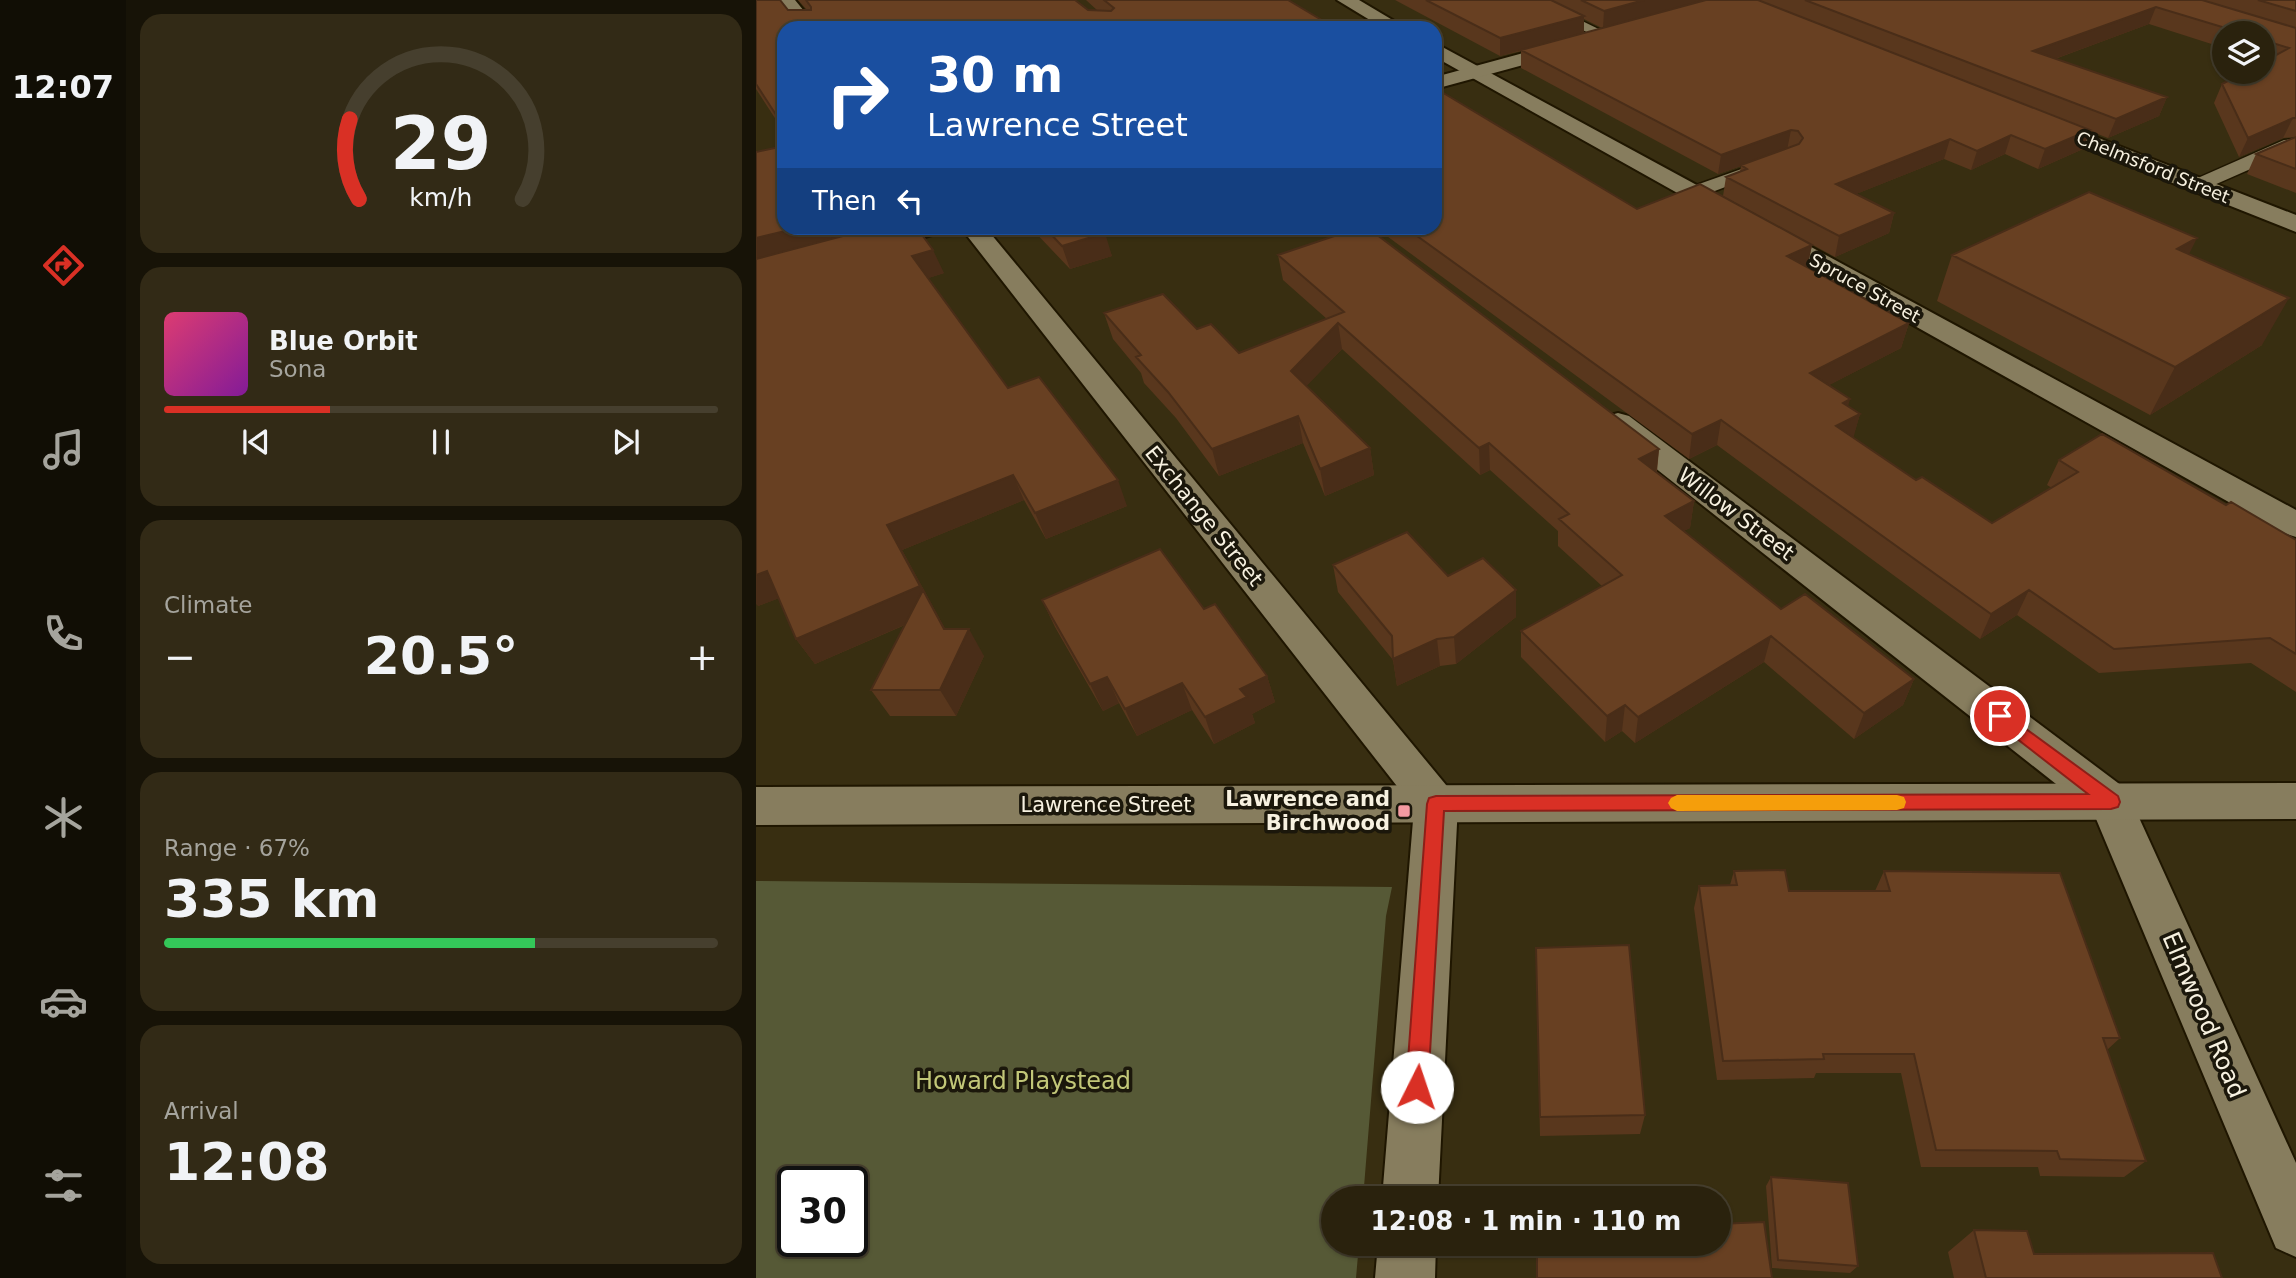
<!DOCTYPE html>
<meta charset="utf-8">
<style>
body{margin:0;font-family:"DejaVu Sans",sans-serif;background:#322a16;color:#f1f3f6;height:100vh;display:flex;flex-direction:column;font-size:26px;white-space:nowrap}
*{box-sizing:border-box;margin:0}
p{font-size:23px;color:#a5a49d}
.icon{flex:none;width:38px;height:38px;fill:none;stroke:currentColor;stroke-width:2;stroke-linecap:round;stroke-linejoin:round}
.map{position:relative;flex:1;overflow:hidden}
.side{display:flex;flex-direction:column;gap:14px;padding:14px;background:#171307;width:630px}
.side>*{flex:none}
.guide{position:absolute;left:21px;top:21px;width:665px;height:214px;border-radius:21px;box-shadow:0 2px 5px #0004,0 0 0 2px #463f2e;background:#1a4fa0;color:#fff;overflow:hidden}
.fabs{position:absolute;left:1456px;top:21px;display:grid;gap:14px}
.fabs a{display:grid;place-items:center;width:63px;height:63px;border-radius:50%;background:#2a220d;box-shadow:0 2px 5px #0004,0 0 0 2px #463f2e;font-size:35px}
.speed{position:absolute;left:21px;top:1166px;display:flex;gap:14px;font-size:35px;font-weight:700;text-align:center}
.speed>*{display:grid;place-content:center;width:91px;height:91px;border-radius:50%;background:#2a220d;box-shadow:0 2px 5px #0004,0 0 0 2px #463f2e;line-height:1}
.speed .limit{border:4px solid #111;border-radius:10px;background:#fff;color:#111}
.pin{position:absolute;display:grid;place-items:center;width:60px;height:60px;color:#fff;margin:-30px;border:4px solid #fff;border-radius:50%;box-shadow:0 2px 7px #0007}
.me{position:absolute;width:77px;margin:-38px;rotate:4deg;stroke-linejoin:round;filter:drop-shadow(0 0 5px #0008)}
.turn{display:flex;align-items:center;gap:24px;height:147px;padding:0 35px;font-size:32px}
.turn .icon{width:91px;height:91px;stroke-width:2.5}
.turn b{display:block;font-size:49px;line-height:60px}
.then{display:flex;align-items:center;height:66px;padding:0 35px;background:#0003;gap:14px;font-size:26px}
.big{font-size:52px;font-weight:600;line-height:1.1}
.side .card{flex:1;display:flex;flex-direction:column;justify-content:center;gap:10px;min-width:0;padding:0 24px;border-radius:21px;background:#322a16}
.side .dial{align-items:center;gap:0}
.dial svg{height:182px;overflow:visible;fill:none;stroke:#463f2e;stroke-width:7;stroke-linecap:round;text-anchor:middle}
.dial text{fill:#f1f3f6;stroke:none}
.song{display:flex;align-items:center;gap:21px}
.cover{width:84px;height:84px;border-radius:10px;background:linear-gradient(135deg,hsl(340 70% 55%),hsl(290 70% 35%))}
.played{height:7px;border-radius:4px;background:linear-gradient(90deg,#d93025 30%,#463f2e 30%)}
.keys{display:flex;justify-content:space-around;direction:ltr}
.heat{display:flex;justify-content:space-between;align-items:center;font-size:38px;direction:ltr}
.charge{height:10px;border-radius:5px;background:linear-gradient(90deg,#34c759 67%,#463f2e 0)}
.trip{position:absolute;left:565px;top:1186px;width:410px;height:70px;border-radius:35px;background:#2a220d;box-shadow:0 2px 5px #0004,0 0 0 2px #463f2e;font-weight:600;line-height:70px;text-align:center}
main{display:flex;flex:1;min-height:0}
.tabs{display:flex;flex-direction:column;width:126px;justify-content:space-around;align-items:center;background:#110e05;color:#a5a49d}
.tabs .icon{width:49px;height:49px}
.tabs .active{color:#d93025}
.tabs b{font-size:32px;color:#f1f3f6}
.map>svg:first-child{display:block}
.green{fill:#565936;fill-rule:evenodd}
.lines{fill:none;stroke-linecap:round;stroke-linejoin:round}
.service-casing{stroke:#1f1600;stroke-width:3}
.minor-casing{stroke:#1f1600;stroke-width:4}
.tertiary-casing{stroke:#1f1600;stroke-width:4}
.secondary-casing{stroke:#1f1600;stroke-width:4}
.service{fill:#877d5e;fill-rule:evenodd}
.minor{fill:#877d5e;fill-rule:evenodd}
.tertiary{fill:#877d5e;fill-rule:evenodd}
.secondary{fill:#877d5e;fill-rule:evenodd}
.wall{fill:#59371d;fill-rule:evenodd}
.shaded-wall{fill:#492d18}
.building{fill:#684022;stroke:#492d18;stroke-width:2}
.route{fill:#d93025;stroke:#8d1f18;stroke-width:2}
.slow{fill:#f59e0b}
.poi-dot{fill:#f49aa1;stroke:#1b170b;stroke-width:2.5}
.labels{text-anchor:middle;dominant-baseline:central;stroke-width:7;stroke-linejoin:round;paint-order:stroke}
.far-street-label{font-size:18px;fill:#f7f1e0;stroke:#1b170b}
.street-label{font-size:21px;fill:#f7f1e0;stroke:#1b170b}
.poi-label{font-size:21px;font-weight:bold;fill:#f7f1e0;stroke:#1b170b;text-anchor:end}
.near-street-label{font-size:24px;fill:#f7f1e0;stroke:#1b170b}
.near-park-label{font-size:24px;fill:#c2c778;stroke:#1b170b}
</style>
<main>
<nav class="tabs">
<b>12:07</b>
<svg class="icon active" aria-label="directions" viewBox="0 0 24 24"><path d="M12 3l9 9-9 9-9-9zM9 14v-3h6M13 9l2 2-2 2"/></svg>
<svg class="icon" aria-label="music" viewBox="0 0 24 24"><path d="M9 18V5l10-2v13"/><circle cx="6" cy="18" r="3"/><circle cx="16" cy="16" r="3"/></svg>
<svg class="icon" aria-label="phone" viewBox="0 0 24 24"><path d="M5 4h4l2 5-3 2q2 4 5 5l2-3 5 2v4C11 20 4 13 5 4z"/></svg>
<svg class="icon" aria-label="climate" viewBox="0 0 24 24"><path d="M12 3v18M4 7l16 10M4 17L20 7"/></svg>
<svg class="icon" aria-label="car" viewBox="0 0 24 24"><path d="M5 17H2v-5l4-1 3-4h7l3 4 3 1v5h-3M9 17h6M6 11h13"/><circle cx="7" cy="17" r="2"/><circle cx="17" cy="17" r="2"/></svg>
<svg class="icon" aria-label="filters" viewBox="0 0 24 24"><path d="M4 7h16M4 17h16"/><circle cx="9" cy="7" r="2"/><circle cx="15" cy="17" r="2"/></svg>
</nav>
<section class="side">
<div class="card dial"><svg viewBox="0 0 100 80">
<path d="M14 69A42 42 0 1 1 86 69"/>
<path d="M14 69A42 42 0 0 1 10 34" stroke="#d93025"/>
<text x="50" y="56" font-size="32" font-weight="700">29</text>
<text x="50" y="72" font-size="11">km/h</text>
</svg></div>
<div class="card">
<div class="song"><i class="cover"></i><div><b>Blue Orbit</b><p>Sona</p></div></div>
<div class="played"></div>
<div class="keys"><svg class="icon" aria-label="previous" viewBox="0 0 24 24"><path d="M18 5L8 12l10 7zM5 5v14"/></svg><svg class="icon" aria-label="pause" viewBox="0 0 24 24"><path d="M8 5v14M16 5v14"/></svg><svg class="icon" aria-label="next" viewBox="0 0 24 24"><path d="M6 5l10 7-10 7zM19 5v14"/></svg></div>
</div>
<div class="card"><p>Climate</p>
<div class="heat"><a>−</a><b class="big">20.5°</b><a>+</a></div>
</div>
<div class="card"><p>Range · 67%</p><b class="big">335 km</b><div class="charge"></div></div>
<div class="card"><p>Arrival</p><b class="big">12:08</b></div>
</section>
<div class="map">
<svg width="1540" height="1278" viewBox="0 0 1540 1278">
<rect width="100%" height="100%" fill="#382e11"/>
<path class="green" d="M 0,881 L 636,887 L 630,916 L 607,1199 L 578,1199 L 578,1244 L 603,1244 L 600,1278 L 0,1278 ZM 37,1181 L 96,1181 L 96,1241 L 37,1241 Z"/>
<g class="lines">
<defs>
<path id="service" d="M 765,0 L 783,0 L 857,36 L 850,40 L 845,39 Z
M 1540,139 L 1540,149 L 1449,189 L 1435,189 L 1433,185 L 1435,181 L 1528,140 Z
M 1008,161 L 1017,166 L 1014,170 L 943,197 L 929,197 L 927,193 L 929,189 Z"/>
<path id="minor" d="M 20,0 L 39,0 L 62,28 L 43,28 Z
M 581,0 L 603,0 L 650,28 L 627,28 Z
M 679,43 L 1540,510 L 1540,537 L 1528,533 L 679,57 Z
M 1281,114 L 1540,215 L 1540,232 L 1273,126 L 1270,121 L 1273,116 Z
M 205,228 L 230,228 L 695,791 L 702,804 L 682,1199 L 626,1199 L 658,808 Z
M 862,413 L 873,416 L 1370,789 L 1540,1163 L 1540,1257 L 1520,1248 L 1338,814 L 851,430 L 846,423 L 851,416 Z
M 622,1244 L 680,1244 L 679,1278 L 619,1278 Z"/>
<path id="tertiary" d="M 815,40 L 822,42 L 825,46 L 822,50 L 679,89 L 679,77 Z
M 147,228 L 187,228 L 183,233 L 112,253 L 103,250 L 99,245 L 103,240 Z"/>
<path id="secondary" d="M 1540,783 L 1540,819 L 0,825 L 0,787 Z"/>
</defs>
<use href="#service" class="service-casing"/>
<use href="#minor" class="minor-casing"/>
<use href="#tertiary" class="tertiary-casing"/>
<use href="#secondary" class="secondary-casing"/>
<use href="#service" class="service"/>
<use href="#minor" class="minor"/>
<use href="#tertiary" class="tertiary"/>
<use href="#secondary" class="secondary"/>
</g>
<path class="wall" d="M 0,0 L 32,10 L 51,10 L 42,0 L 319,0 L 332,10 L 342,11 L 330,0 L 532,0 L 579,28 L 28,28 L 28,132 L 0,89 Z
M 639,0 L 1540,0 L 1540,193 L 1491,174 L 1500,154 L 1540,137 L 1527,138 L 1483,157 L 1458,103 L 1466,84 L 1509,61 L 1507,60 L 1507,33 L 1468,33 L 1468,48 L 1393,24 L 1299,59 L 1411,97 L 1403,116 L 1352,138 L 1334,131 L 1327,149 L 1282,169 L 1249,154 L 1215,170 L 1188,159 L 1100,194 L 1138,213 L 1133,233 L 1079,257 L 967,196 L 970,177 L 984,171 L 985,166 L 962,174 L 765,68 L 765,51 L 744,56 ZM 828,19 L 846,28 L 828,33 Z
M 0,152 L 188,273 L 172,278 L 252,388 L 371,506 L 290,539 L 268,500 L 146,550 L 189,629 L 228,656 L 200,716 L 134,716 L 115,690 L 149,625 L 59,664 L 40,639 L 23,598 L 2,606 Z
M 881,209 L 1056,245 L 1051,267 L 1153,323 L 1145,348 L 1073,385 L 1092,407 L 1104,414 L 1097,437 L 1160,480 L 1236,523 L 1296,488 L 1291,485 L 1303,460 L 1470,505 L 1540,540 L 1540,692 L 1495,663 L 1343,673 L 1261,615 L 1224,639 L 961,445 L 933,459 L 620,228 L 679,228 Z
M 275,228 L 344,228 L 356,256 L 314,269 Z
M 1433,254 L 1506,345 L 1394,415 L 1181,301 L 1196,255 Z
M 522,255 L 903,449 L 901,472 L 938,501 L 934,528 L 927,531 L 1025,609 L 1158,679 L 1147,705 L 1098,739 L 1008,662 L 879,743 L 866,731 L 849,742 L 765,657 L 765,631 L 846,586 L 802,546 L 802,531 L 734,470 L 724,475 L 586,349 L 550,386 L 614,448 L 618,475 L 569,496 L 547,443 L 463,476 L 420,418 L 388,383 L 385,373 L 357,339 L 348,313 L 441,329 L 483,353 L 571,319 L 527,280 Z
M 577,565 L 692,576 L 760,590 L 760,617 L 700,664 L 684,666 L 641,686 L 637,660 L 582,592 Z
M 286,600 L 448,609 L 511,676 L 519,702 L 496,714 L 499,723 L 458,744 L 436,710 L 381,736 L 363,703 L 347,711 L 299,627 Z
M 978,871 L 1033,891 L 1119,891 L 1128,871 L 1364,1038 L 1351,1050 L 1390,1161 L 1368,1177 L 1284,1176 L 1282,1167 L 1165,1167 L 1145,1073 L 1060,1073 L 1058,1078 L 961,1080 L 938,908 L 943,886 L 974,885 Z
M 780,948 L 889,1115 L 884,1134 L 784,1136 Z
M 1015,1177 L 1102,1266 L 1094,1273 L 1016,1268 L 1010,1186 Z
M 1218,1230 L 1278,1254 L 1466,1278 L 1198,1278 L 1192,1252 Z
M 918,1244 L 962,1244 L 1016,1278 L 780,1278 L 781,1254 L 917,1250 Z"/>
<path class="shaded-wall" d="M 888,0 L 949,0 L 847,28 L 848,11 Z
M 1400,7 L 1393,24 L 1271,69 L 1277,51 Z
M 828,16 L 828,33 L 744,56 L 744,38 Z
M 1411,97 L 1403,116 L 1352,138 L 1360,119 Z
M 1537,118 L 1527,138 L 1483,157 L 1492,138 Z
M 1035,130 L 1031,150 L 962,174 L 965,155 Z
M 1334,130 L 1327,149 L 1282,169 L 1289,149 Z
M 1255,135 L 1249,154 L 1215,170 L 1221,151 Z
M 1194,139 L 1188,159 L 1075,204 L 1080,184 Z
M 1138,213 L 1133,233 L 1079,257 L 1083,236 Z
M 42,228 L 144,228 L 0,265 L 0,238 Z
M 435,228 L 446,228 L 436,231 Z
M 349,233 L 356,256 L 314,269 L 306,246 Z
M 1441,238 L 1418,284 L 1421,249 Z
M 1056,245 L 1051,269 L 1031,256 Z
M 177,250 L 188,273 L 167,280 L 156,256 Z
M 1533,298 L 1506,345 L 1394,415 L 1419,367 Z
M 582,323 L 586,349 L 540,397 L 535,371 Z
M 1153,323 L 1145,348 L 1048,398 L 1054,373 Z
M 1094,399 L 1088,422 L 1104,414 L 1097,439 L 1074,451 L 1087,403 Z
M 542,416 L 547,443 L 463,476 L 456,449 Z
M 965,420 L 961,445 L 933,459 L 936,434 Z
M 733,443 L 734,470 L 724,475 L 723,448 Z
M 614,448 L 618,475 L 569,496 L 564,469 Z
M 903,449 L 900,475 L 883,459 Z
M 257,475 L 268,500 L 146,550 L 202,652 L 213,629 L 228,656 L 200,716 L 184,690 L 178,612 L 59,664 L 40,639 L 131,525 Z
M 362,480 L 371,506 L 290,539 L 279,513 Z
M 938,501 L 934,528 L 905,543 L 909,516 Z
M 11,571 L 29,596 L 2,606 L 0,604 L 0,575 Z
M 760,590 L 760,617 L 700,664 L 698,637 Z
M 1273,590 L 1261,615 L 1224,639 L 1235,614 Z
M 1015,636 L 1008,662 L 879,743 L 882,717 Z
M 681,639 L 684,666 L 641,686 L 637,659 Z
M 511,676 L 519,702 L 496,714 L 499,723 L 458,744 L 449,717 L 484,689 Z
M 351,677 L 363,703 L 347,711 L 334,684 Z
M 1158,679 L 1147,705 L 1098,739 L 1108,713 Z
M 426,683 L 436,710 L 381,736 L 369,709 Z
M 869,705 L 866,731 L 849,742 L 851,716 Z"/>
<path class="building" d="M 0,0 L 24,0 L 32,10 L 55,10 L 55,7 L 50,0 L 319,0 L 332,10 L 355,11 L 358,8 L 348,0 L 532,0 L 579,28 L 28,28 L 28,127 L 0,84 Z
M 670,0 L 795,0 L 828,16 L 744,38 Z
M 825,0 L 888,0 L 848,11 Z
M 950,0 L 1002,0 L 1334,130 L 1289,149 L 1255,135 L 1221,151 L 1194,139 L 1080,184 L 1138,213 L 1083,236 L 970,177 L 991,169 L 985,165 L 1043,144 L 1047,138 L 1042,131 L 1035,130 L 965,155 L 765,50 Z
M 1049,0 L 1446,0 L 1540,28 L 1540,118 L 1537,118 L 1492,138 L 1466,84 L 1489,72 L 1507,72 L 1507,62 L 1533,48 L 1507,40 L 1507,33 L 1486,33 L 1400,7 L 1277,51 L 1411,97 L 1360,119 Z
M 1502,0 L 1540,0 L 1540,11 Z
M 679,88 L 881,209 L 944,184 L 1056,245 L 1031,256 L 1153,323 L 1054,373 L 1094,399 L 1087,403 L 1104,414 L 1080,426 L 1160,480 L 1166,477 L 1236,523 L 1322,472 L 1303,460 L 1346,434 L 1470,505 L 1475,502 L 1540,540 L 1540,654 L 1514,638 L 1358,649 L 1273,590 L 1235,614 L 965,420 L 936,434 L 650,228 L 679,228 Z
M 1540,137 L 1540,169 L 1500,154 Z
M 28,146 L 28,228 L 42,228 L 0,238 L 0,152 Z
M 1333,192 L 1441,238 L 1421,249 L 1533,298 L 1419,367 L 1196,255 Z
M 117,228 L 161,228 L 177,250 L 156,256 L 252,388 L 283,377 L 362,480 L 279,513 L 257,475 L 131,525 L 164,586 L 40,639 L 11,571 L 0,575 L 0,259 Z
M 289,228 L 344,228 L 349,233 L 306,246 Z
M 602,228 L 612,228 L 903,449 L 883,459 L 938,501 L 909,516 L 1025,609 L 1049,594 L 1158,679 L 1108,713 L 1015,636 L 882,717 L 869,705 L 851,716 L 765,631 L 866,575 L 803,519 L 813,514 L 733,443 L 723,448 L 582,323 L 535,371 L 614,448 L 564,469 L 542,416 L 456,449 L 412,392 L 380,357 L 385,355 L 348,313 L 407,294 L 441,329 L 455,324 L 483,353 L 588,312 L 522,255 Z
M 651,532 L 692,576 L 727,558 L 760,590 L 698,637 L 681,639 L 637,659 L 636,636 L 577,565 Z
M 404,549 L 448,609 L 459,604 L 511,676 L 484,689 L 491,697 L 449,717 L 426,683 L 369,709 L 351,677 L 334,684 L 286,600 Z
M 167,590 L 188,629 L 213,629 L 184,690 L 115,690 Z
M 1029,870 L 1033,891 L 1134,891 L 1128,871 L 1304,873 L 1364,1038 L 1347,1038 L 1390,1161 L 1304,1159 L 1301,1151 L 1180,1150 L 1158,1054 L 1067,1054 L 1068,1059 L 967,1061 L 943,886 L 981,885 L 978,871 Z
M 873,945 L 889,1115 L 784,1117 L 780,948 Z
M 1015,1177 L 1092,1183 L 1102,1266 L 1022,1260 Z
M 1008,1222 L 1016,1278 L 781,1278 L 781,1254 L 928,1250 L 928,1244 L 962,1244 L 962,1224 Z
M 1218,1230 L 1271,1231 L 1278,1254 L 1457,1253 L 1466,1278 L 1230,1278 Z"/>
<path class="route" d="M 1244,710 L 1362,796 L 1364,802 L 1362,807 L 1355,809 L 688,811 L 672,1087 L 669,1095 L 661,1098 L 653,1095 L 650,1087 L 671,804 L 673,798 L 680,796 L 1332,794 L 1238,721 L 1235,716 L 1238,712 Z"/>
<path class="slow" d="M 921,795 L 1141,795 L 1148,797 L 1150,802 L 1148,808 L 1141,810 L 921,811 L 915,808 L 912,803 L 915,798 Z"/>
<rect class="poi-dot" x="641" y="804" width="14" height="14" rx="3.5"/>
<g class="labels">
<g class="far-street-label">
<text transform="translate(1397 167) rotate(22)">Chelmsford Street</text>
<text transform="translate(1109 288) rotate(29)">Spruce Street</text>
</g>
<g class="street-label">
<text transform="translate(980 514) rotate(37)">Willow Street</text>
<text transform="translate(448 516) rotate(51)">Exchange Street</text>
<text x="350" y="805">Lawrence Street</text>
</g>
<g class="poi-label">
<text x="634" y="799">Lawrence and<tspan x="634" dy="24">Birchwood</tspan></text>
</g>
<g class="near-street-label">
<text transform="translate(1448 1015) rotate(67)">Elmwood Road</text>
</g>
<g class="near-park-label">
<text x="267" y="1081">Howard Playstead</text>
</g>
</g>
</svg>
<div class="fabs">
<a><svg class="icon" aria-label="layers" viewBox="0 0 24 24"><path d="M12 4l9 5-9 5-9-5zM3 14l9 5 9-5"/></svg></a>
</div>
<div class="speed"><div class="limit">30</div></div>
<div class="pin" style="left:1244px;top:716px;background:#d93025"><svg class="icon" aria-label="arrive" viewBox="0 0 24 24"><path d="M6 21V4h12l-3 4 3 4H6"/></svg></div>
<svg class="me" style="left:661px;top:1087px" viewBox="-20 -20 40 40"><circle r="19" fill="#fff"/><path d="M0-13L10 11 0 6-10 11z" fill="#d93025"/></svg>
<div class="trip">12:08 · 1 min · 110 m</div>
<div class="guide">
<div class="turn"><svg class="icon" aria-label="right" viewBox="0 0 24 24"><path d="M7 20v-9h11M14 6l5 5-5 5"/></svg><div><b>30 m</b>Lawrence Street</div></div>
<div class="then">Then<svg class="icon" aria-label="left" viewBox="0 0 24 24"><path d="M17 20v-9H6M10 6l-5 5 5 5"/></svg></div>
</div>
</div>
</main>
